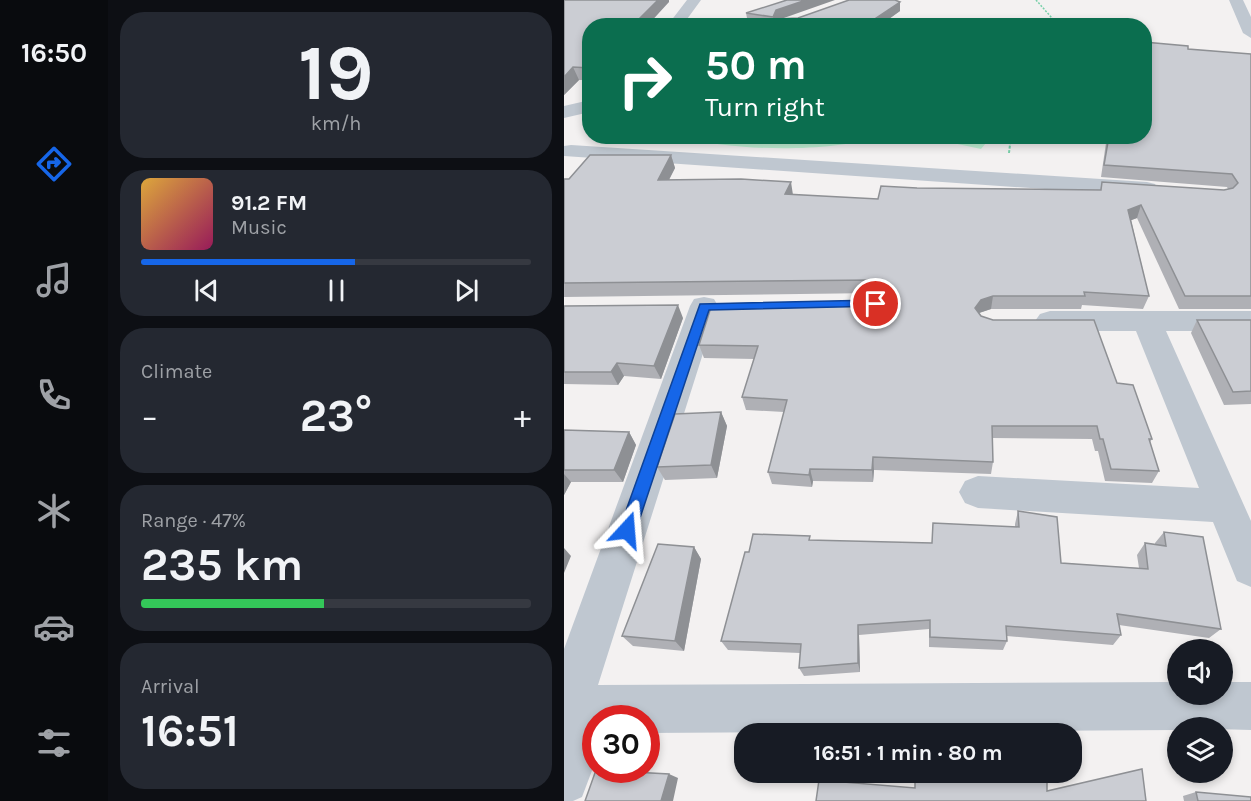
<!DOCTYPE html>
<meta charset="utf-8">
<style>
body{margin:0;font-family:Karla,sans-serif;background:#242831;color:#f1f3f6;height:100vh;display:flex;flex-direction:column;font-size:22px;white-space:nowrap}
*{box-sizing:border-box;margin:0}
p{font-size:20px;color:#9ea1a6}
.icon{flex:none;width:33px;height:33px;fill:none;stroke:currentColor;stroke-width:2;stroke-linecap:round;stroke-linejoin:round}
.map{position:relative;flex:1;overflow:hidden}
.panel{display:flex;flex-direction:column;gap:12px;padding:12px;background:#0d0f14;width:456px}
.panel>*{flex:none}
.top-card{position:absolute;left:18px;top:18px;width:570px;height:126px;border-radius:24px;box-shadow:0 3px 9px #0003;background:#0b6e4f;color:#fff;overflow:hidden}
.tools{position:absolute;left:603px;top:639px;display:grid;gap:12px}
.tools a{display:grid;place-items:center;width:66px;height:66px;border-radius:50%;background:#171b24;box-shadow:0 3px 9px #0003;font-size:30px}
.speed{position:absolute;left:18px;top:705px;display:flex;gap:12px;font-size:30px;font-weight:700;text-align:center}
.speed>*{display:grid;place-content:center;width:78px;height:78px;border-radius:50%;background:#171b24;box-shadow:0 3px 9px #0003;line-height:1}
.speed .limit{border:9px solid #d22;background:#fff;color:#111}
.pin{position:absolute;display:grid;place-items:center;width:51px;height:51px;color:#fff;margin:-26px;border:3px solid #fff;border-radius:50%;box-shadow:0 2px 6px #0007}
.me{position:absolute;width:66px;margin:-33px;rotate:19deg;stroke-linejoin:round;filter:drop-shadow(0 0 4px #0008)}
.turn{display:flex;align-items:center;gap:21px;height:126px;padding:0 24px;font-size:27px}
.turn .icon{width:78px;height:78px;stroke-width:2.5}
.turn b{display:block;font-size:42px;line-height:51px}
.big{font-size:45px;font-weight:700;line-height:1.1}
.panel .card{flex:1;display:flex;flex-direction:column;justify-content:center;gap:9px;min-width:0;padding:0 21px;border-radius:24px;background:#242831}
.panel .dial{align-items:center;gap:0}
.dial b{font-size:78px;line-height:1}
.song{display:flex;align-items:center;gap:18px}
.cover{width:72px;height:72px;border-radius:9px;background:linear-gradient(135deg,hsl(40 70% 55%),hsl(330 70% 35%))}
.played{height:6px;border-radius:3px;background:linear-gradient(90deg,#1666e8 55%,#363941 55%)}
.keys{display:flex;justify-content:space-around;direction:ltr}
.heat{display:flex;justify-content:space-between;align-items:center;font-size:33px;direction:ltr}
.charge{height:9px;border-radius:4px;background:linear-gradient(90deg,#34c759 47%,#363941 0)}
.trip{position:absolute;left:170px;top:723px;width:348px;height:60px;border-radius:24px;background:#171b24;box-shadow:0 3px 9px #0003;font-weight:700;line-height:60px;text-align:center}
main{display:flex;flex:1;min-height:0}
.dock{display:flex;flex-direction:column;width:108px;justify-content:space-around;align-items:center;background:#090b0e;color:#9ea1a6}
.dock .icon{width:42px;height:42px}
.dock .current{color:#1666e8}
.dock b{font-size:27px;color:#f1f3f6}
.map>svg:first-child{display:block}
.green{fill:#c0f1d5}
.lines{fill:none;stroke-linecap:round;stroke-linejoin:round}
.path-far1{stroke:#77d0a9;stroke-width:1.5;stroke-dasharray:2 1.5;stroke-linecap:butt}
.path{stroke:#77d0a9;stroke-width:2;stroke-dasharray:3 1.5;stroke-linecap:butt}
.minor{fill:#bfc7d0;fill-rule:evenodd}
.wall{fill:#afb0b5}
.shaded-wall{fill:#8e9094}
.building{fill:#cbcdd3;stroke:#8e9094;stroke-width:1.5}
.route{fill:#1666e8;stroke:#0e4297;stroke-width:1.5}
</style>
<main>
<nav class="dock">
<b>16:50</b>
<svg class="icon current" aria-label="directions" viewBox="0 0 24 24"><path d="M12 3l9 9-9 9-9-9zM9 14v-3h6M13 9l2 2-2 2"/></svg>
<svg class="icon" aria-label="music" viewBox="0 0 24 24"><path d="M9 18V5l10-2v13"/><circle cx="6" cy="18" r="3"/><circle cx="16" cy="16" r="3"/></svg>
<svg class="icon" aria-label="phone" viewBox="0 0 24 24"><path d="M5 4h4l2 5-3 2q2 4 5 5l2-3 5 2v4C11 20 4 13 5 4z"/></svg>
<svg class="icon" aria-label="climate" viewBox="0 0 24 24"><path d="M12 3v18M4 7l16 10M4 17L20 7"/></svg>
<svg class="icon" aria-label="car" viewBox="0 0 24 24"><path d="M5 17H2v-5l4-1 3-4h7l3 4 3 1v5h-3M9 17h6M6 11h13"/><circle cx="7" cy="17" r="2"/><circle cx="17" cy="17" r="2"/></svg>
<svg class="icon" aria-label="filters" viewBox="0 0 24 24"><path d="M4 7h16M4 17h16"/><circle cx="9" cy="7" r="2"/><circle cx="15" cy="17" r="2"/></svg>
</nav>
<section class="panel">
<div class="card dial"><b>19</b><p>km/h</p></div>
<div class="card">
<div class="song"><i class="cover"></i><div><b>91.2 FM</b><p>Music</p></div></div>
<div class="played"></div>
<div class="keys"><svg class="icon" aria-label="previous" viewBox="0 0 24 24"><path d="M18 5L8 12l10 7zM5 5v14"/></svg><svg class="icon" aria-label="pause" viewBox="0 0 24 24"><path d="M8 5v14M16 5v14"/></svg><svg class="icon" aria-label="next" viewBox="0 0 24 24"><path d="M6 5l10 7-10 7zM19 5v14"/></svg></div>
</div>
<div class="card"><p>Climate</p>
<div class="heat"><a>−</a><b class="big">23°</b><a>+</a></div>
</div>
<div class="card"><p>Range · 47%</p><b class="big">235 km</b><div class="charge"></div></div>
<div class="card"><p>Arrival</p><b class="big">16:51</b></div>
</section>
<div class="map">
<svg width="687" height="801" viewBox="0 0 687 801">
<rect width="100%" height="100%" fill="#f3f1f1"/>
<path class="green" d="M 119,137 L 311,136 L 311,137 C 266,153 165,151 119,137 Z
M 361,137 L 427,136 L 427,137 L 417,149 Z"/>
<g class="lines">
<path class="path-far1" d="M 472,0 L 495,26"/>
<path class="path" d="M 445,153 L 447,136"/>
<path class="minor" d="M 123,0 L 137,0 L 118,26 L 103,26 Z
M 665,0 L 679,0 L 687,17 L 687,38 L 679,33 Z
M 26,100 L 26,112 L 0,118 L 0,106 Z
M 7,145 L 583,182 L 591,184 L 594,189 L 591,194 L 583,196 L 0,156 L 0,146 Z
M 140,297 L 150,299 L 154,306 L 34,685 L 614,682 L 614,694 L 658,694 L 658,682 L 687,682 L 687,730 L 614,728 L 614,730 L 82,733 L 82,718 L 32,718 L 32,760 L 18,797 L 9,801 L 0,801 L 0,649 L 126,306 L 130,299 Z
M 486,311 L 687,311 L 687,331 L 602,331 L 687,521 L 687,587 L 673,581 L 649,522 L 414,508 L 401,503 L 395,492 L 401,481 L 414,476 L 635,488 L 572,331 L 486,331 L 476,328 L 471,321 L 476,314 Z"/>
</g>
<path class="wall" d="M 0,0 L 105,2 L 26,26 L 26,80 L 15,80 L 0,95 Z
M 336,11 L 315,26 L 213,26 L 213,23 L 212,26 L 198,26 L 184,23 L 182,13 L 220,19 L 234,18 Z
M 624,49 L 687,54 L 687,309 L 615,309 L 573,218 L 567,220 L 585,296 L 579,309 L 518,305 L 517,309 L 427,309 L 415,313 L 417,316 L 553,383 L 588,439 L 586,442 L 595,471 L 588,483 L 541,481 L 534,451 L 531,451 L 528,439 L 428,438 L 429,462 L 427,474 L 310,470 L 309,482 L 249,481 L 248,487 L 208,484 L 204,472 L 220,412 L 182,410 L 178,397 L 190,359 L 140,358 L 135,345 L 312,302 L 324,299 L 324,296 L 312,293 L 0,297 L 0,179 L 5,179 L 107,155 L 111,168 L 105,180 L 229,195 L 314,199 L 353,188 L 536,190 L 538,182 L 660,190 L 664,189 L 663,187 L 537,177 L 543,136 L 580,136 Z
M 0,306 L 119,318 L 97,379 L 60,376 L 54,385 L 0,384 Z
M 633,320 L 687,320 L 687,404 L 660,405 L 627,333 Z
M 157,412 L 163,426 L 153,478 L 101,480 L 93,467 Z
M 0,430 L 65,432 L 72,445 L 59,482 L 7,482 L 0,495 Z
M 454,511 L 497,563 L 575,568 L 573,555 L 581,543 L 591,545 L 591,543 L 600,532 L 657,629 L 645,638 L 555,625 L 557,635 L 549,645 L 443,636 L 443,641 L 439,650 L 365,647 L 365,629 L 295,635 L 296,672 L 240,676 L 235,668 L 236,653 L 164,650 L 157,641 L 185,552 L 247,541 L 368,543 L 369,523 L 451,527 L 451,524 Z
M 130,547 L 137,559 L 120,651 L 69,646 L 58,636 Z
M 632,792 L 687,801 L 620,801 L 619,796 Z"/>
<path class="shaded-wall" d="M 94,0 L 105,0 L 105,2 L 83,26 L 68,26 Z
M 242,0 L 271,0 L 217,19 L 212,19 L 213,23 L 212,26 L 210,26 L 209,17 L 212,10 Z
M 336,2 L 336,11 L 315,26 L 300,26 Z
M 9,67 L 15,80 L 0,95 L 0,77 Z
M 107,155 L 111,168 L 98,193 L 94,180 Z
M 227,182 L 229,195 L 221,194 Z
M 577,205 L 573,218 L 560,223 L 564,210 Z
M 429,296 L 427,309 L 415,313 L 410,321 L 411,308 L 417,300 Z
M 114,305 L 119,318 L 97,379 L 90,366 Z
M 53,363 L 60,376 L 54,385 L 47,372 Z
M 157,412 L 163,426 L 153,478 L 147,465 Z
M 65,432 L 72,445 L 59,482 L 50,470 Z
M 309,457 L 310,470 L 309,482 L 308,470 Z
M 246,469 L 249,481 L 248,487 L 245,475 Z
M 0,474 L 7,482 L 0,495 Z
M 130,547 L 137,559 L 120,651 L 111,641 Z
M 0,548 L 7,556 L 0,573 Z
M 294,625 L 295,635 L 296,672 L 294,663 Z
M 105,774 L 114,778 L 109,801 L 97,801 Z"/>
<path class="building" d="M 0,0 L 94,0 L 68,26 L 26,26 L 26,68 L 9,67 L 0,77 Z
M 223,0 L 242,0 L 212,10 L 209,17 L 182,13 Z
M 285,0 L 331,0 L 336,2 L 300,26 L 252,26 L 212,19 L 234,18 Z
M 580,42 L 624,46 L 624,49 L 687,54 L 687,296 L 621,296 L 577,205 L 564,210 L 585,296 L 520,292 L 521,296 L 429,296 L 417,300 L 411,308 L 417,316 L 429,320 L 530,320 L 553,383 L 569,385 L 588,439 L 585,439 L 595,471 L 547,469 L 539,439 L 536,439 L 533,426 L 428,426 L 429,462 L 309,457 L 308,470 L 246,469 L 245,475 L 204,472 L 223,400 L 178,397 L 194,346 L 135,345 L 148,304 L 312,302 L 324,299 L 328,290 L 324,283 L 311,280 L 0,283 L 0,179 L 5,179 L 26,155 L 107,155 L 94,180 L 177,179 L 227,182 L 221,194 L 314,199 L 317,186 L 353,188 L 537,190 L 538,182 L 660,190 L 669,188 L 674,183 L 668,174 L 540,165 L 545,136 L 580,136 Z
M 114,305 L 90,366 L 53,363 L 47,372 L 0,372 L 0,306 Z
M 633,320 L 687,320 L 687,391 L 669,392 Z
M 157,412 L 147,465 L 93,467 L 111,414 Z
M 0,430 L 65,432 L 50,470 L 0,470 Z
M 454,511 L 493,517 L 497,563 L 584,569 L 581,543 L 602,546 L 600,532 L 639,537 L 657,629 L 553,614 L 557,635 L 442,626 L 443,641 L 366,637 L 366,620 L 294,625 L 294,663 L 235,668 L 237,644 L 157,641 L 181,552 L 185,552 L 189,534 L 246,536 L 245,540 L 368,543 L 369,523 L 455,527 Z
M 94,544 L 130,547 L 111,641 L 58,636 Z
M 578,769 L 582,801 L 252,801 L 255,780 L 351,788 L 351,772 L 483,772 L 483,791 Z
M 32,770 L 105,774 L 97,801 L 21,801 Z
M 632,792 L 687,797 L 687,801 L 634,801 Z"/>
<path class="route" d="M 312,300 L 316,301 L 316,306 L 145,310 L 72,530 L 69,535 L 63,537 L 58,535 L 55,530 L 136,304 Z"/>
</svg>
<div class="tools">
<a><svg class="icon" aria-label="sound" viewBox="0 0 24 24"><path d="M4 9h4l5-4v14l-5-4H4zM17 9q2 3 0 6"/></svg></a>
<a><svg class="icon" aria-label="layers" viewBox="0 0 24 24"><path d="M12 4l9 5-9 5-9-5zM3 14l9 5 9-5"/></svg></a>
</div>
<div class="speed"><div class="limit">30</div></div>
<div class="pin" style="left:312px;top:304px;background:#d93025"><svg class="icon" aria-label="arrive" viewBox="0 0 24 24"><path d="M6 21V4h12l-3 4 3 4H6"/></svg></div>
<svg class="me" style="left:63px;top:530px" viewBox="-20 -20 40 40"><path d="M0-17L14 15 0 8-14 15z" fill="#1666e8" stroke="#fff" stroke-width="4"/></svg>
<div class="trip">16:51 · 1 min · 80 m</div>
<div class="top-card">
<div class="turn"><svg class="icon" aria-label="right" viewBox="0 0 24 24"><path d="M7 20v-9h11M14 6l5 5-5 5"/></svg><div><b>50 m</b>Turn right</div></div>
</div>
</div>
</main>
